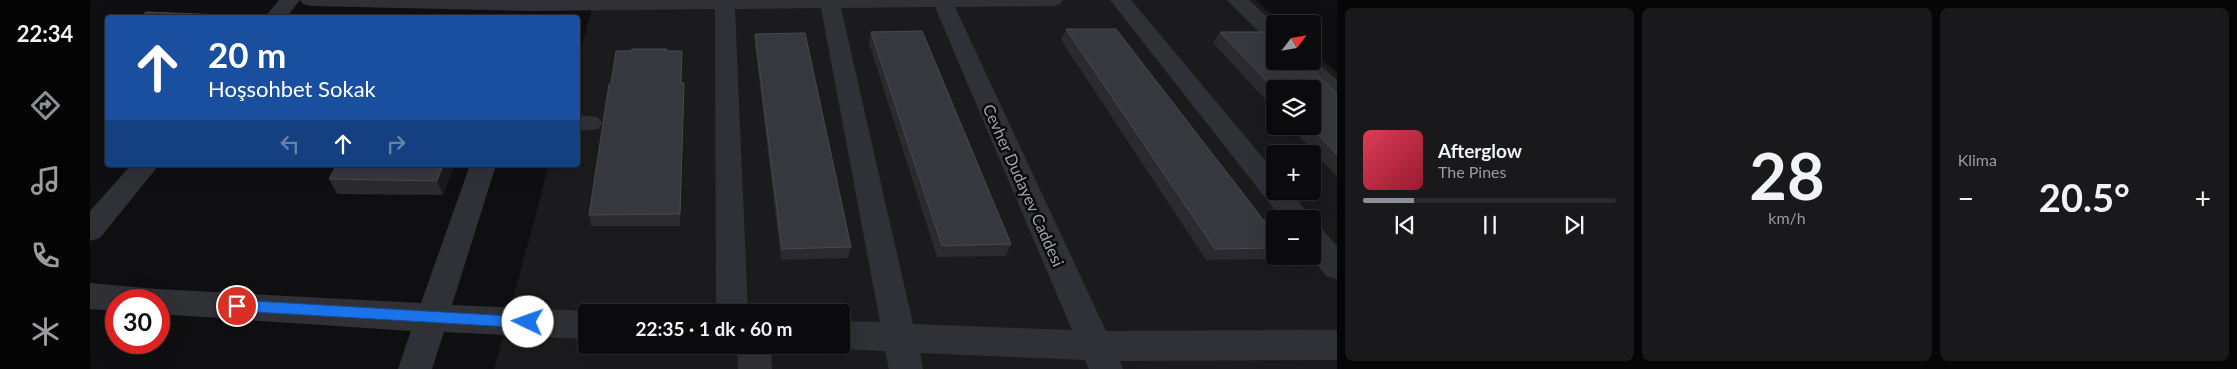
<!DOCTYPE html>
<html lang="tr">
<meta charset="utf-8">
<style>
body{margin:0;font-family:Lato,sans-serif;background:#19191b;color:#f1f3f6;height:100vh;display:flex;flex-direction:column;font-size:19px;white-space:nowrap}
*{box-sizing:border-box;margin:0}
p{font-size:16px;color:#9a9b9d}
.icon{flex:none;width:28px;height:28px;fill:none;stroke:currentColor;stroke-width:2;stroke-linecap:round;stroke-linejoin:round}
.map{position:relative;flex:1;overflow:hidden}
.side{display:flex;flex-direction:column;gap:8px;padding:8px;background:#060607;width:900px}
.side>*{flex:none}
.guide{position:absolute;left:15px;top:15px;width:475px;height:152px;border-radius:5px;box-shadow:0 5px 20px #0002,0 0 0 1px #2b2b2e;background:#1a4fa0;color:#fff;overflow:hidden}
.needle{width:32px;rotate:59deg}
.fabs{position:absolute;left:1176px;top:15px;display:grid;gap:10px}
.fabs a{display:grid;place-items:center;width:55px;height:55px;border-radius:5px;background:#0b0b0d;box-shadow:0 5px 20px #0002,0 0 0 1px #2b2b2e;font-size:25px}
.speed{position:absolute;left:15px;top:289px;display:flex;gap:10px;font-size:25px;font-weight:700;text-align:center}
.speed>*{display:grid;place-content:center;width:65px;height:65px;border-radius:50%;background:#0b0b0d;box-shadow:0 5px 20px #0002,0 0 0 1px #2b2b2e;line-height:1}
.speed .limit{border:8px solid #d22;background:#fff;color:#111}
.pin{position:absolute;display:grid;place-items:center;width:42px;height:42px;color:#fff;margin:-21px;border:2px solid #fff;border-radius:50%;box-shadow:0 1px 5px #0007}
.me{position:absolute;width:55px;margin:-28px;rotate:273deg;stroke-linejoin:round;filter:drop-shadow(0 0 4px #0008)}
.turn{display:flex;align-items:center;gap:18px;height:105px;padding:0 20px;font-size:22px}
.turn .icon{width:65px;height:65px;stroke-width:2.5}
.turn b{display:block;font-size:35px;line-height:42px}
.lanes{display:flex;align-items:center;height:48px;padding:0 20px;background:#0003;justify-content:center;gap:25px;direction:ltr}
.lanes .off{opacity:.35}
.big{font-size:38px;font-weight:700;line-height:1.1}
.side .widget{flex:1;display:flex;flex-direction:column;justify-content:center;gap:8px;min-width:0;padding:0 18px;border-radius:8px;background:#19191b}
.side .dial{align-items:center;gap:0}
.dial b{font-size:65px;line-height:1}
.song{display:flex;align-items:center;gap:15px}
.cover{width:60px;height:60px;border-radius:8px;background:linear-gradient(135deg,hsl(350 70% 55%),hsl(350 70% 35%))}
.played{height:5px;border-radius:2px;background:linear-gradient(90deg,#8c9099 20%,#2b2b2e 20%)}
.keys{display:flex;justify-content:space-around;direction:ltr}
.heat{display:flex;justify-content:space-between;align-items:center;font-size:28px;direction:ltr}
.side .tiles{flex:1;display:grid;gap:8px;grid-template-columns:repeat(3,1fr)}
.trip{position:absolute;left:488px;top:304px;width:272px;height:50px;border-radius:5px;background:#0b0b0d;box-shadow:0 5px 20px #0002,0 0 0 1px #2b2b2e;font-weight:700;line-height:50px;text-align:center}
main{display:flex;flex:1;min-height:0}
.menu{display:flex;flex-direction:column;width:90px;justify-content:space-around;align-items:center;background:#040405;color:#9a9b9d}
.menu .icon{width:35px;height:35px}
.menu .on{color:#8c9099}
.menu b{font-size:22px;color:#f1f3f6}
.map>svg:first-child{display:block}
.built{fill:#1b1b1e;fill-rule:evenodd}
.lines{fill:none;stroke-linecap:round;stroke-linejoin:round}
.minor{fill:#303136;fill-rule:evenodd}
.wall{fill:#2b2b2f}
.shaded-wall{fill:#1a1a1d}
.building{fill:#37383d;stroke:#484950}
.route{fill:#1a73e8;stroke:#114b97}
.labels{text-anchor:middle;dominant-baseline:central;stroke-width:5;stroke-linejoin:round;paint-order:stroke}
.street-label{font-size:16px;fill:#9fa5b3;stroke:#0b0b0c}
</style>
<main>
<nav class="menu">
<b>22:34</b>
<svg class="icon on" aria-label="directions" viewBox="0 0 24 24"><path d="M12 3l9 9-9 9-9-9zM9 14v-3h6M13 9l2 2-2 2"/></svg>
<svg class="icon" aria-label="music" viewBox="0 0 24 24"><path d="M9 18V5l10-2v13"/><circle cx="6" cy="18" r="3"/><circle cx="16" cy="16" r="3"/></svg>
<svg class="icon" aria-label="phone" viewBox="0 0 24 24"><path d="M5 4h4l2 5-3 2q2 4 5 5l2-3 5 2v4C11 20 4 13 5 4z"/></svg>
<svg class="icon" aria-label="climate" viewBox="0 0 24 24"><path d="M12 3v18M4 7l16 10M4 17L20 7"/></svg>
</nav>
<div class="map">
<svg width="1247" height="369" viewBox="0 0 1247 369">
<rect width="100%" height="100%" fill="#0f0f11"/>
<path class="built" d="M 504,0 L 1166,0 L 1192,24 L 1185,24 L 1185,61 L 1222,61 L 1223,51 L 1247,73 L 1247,369 L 404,369 L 459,165 L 488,165 L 488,61 ZM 1185,89 L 1222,89 L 1222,126 L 1185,126 ZM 1185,154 L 1222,154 L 1222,191 L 1185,191 ZM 1185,219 L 1222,219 L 1222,256 L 1185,256 ZM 496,312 L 751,312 L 751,345 L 496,345 Z"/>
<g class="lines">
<path class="minor" d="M 189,0 L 973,0 L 970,4 L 963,6 L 865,7 L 1016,331 L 1247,330 L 1247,360 L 1030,361 L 1033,369 L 999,369 L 995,360 L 830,353 L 833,369 L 799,369 L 795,351 L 751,349 L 739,345 L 751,345 L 751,321 L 790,322 L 731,8 L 645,9 L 658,312 L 626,312 L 625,9 L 442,11 L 220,6 L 213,4 L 210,0 L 196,18 L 174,18 ZM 845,7 L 982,330 L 823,324 L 751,8 Z
M 1020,0 L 1041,0 L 1185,172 L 1185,191 L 1201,191 L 1222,219 L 1192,219 Z
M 1137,0 L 1159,0 L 1185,24 L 1185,42 L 1177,40 Z
M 1222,58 L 1247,80 L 1247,101 L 1239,98 L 1202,61 L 1222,61 Z
M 488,115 L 508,117 L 512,123 L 508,129 L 488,131 Z
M 41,165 L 69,165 L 10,238 L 0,241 L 0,211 Z
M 380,165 L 406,165 L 362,305 L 496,311 L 501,312 L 496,312 L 496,339 L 354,332 L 342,369 L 308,369 L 321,331 L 69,314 L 69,300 L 26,300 L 26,311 L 0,309 L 0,283 L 66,289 L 331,303 Z
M 1222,226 L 1232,229 L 1247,246 L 1247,279 L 1236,276 L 1221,256 L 1222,256 Z
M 647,345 L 681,345 L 682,369 L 648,369 Z"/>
</g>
<path class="wall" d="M 976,29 L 1185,235 L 1185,256 L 1187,256 L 1184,259 L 1116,260 L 971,40 Z
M 781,32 L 921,244 L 916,256 L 847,257 L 779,43 Z
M 1130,32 L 1247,94 L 1247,177 L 1200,126 L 1222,126 L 1185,89 L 1185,110 L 1123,43 Z
M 665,34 L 761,247 L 758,258 L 691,260 L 665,45 Z
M 541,51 L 592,51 L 592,83 L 594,83 L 594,95 L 590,226 L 501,226 L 499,215 L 521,84 Z
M 18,100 L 18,109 L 14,104 Z
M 364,165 L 353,195 L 247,194 L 239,179 Z"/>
<path class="shaded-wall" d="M 592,51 L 593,62 L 591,95 L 591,83 Z
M 594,83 L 594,95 L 590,226 L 590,214 Z
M 353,165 L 364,165 L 353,195 L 347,181 Z"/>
<path class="building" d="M 56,12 L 158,16 L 156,18 L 50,18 Z
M 976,29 L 1026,29 L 1185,235 L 1185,248 L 1125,249 Z
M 832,31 L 921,244 L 852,246 L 781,32 Z
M 1130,32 L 1182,32 L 1185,35 L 1185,61 L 1213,61 L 1247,94 L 1247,155 L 1220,126 L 1222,126 L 1222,89 L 1185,89 L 1185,90 Z
M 715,33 L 761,247 L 692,249 L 665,34 Z
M 542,49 L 577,49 L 576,51 L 592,51 L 591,83 L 594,83 L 590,214 L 499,215 L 519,84 L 521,84 L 526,51 L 541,51 Z
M 18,100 L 18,104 L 14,104 Z
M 247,165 L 353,165 L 347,181 L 239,179 Z"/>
<path class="route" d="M 147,300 L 438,317 L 443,318 L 445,322 L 443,326 L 438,328 L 147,311 L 142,310 L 140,306 L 142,302 Z"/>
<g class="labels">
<g class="street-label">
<text transform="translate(934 185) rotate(66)">Cevher Dudayev Caddesi</text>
</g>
</g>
</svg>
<div class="fabs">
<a><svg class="needle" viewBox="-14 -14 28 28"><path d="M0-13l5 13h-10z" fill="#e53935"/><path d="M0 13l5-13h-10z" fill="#9a9b9d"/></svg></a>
<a><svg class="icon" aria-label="layers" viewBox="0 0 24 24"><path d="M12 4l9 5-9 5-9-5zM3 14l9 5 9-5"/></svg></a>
<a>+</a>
<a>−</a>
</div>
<div class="speed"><div class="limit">30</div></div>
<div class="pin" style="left:147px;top:306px;background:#d93025"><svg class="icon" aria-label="arrive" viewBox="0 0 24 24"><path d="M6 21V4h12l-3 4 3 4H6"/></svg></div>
<svg class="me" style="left:438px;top:322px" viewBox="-20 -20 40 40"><circle r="19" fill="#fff"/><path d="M0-13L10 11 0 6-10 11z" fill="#1a73e8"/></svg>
<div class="trip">22:35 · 1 dk · 60 m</div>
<div class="guide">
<div class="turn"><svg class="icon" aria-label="ahead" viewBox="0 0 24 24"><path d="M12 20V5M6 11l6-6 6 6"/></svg><div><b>20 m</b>Hoşsohbet Sokak</div></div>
<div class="lanes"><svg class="icon off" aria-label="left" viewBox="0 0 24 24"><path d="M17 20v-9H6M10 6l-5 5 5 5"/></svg><svg class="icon" aria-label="ahead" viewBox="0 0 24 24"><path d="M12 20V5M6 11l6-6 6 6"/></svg><svg class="icon off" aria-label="right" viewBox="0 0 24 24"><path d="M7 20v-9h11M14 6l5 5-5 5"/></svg></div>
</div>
</div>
<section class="side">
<div class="tiles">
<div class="widget">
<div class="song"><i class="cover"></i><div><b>Afterglow</b><p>The Pines</p></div></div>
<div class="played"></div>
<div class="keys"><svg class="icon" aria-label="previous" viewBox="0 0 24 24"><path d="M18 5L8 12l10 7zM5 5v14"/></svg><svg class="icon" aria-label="pause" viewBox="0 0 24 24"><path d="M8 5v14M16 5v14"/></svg><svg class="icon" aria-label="next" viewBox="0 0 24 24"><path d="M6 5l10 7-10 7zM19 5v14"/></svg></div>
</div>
<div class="widget dial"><b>28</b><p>km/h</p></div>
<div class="widget"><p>Klima</p>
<div class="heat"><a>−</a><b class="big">20.5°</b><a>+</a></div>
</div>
</div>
</section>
</main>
